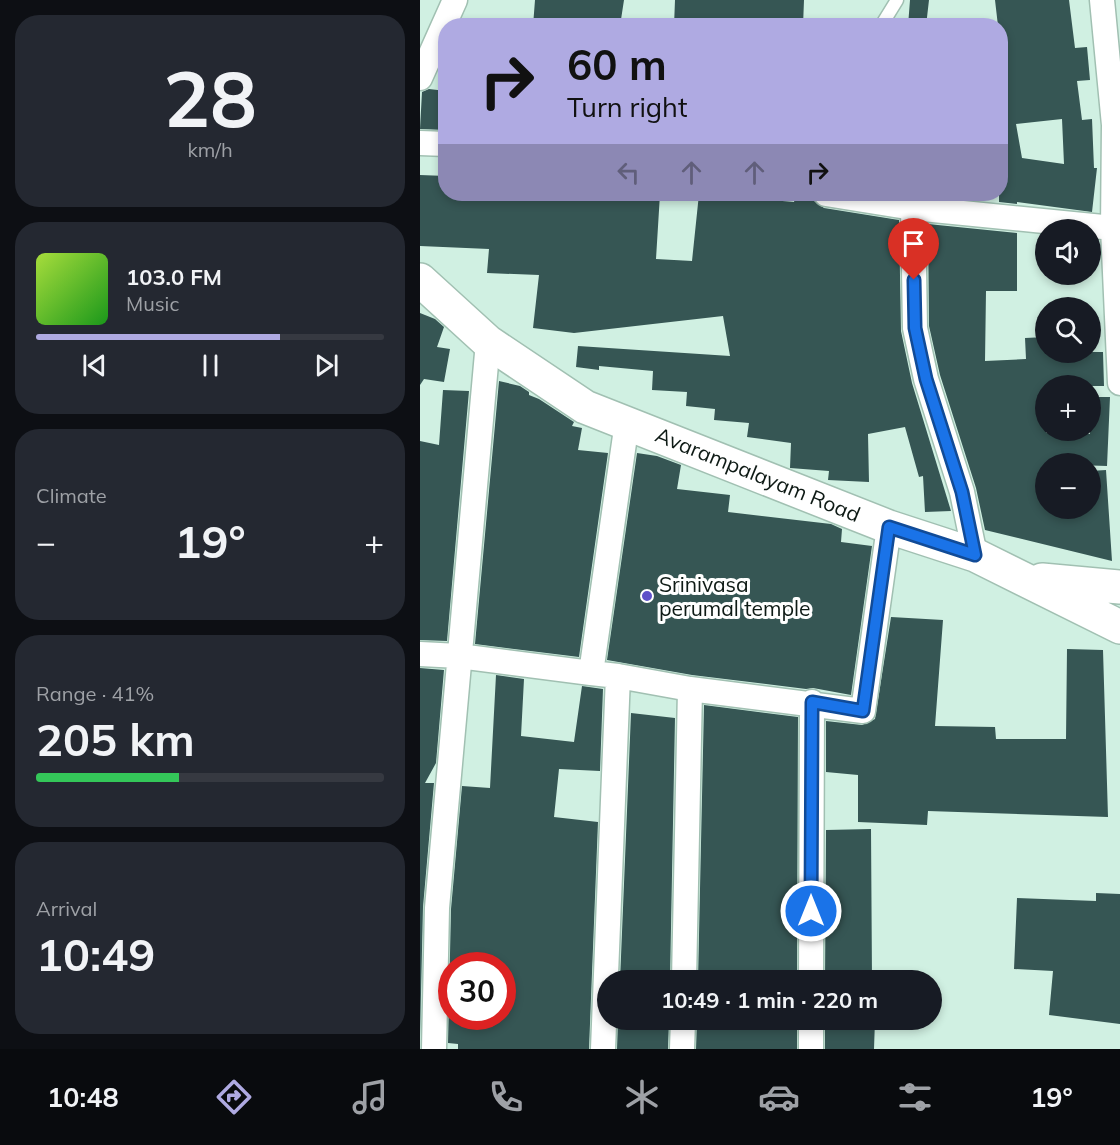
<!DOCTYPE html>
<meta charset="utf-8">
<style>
body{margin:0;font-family:Mulish,sans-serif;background:#242831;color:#f1f3f6;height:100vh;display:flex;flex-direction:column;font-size:22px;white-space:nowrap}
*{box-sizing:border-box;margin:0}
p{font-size:20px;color:#9ea1a6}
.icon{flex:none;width:33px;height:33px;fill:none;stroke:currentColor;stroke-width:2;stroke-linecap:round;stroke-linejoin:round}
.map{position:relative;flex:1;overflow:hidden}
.drawer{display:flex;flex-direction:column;gap:15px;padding:15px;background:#0d0f14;width:420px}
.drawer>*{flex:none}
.guide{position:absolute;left:18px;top:18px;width:570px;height:183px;border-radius:24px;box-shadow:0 3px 9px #0003;background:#afaae2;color:#111;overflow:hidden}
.tools{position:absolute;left:615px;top:219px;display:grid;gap:12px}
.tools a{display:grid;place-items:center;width:66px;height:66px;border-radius:50%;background:#171b24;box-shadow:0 3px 9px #0003;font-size:30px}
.speed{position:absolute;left:18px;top:952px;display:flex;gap:12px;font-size:30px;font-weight:700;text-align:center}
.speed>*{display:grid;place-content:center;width:78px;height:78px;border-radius:50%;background:#171b24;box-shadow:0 3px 9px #0003;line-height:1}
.speed .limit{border:9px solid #d22;background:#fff;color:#111}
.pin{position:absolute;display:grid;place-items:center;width:51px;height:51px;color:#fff;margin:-62px -26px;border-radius:50% 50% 50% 0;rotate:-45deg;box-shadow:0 0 6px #0007}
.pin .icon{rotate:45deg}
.me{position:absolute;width:66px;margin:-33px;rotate:0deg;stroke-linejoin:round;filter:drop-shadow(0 0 4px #0008)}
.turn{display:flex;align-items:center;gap:21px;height:126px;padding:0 30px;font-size:27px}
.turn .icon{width:78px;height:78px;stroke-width:2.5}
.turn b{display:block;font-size:42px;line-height:51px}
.lanes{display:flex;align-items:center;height:57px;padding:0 30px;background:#0003;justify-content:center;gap:30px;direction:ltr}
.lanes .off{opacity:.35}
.big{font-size:45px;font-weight:700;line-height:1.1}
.drawer .widget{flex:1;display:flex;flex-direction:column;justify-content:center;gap:9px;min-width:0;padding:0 21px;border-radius:24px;background:#242831}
.drawer .dial{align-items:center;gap:0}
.dial b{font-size:78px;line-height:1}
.song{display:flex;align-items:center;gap:18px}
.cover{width:72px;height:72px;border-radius:9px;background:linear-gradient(135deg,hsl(80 70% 55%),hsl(120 70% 35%))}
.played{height:6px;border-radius:3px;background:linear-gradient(90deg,#afaae2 70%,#363941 70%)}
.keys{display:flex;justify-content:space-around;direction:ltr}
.heat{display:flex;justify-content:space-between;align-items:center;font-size:33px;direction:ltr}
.charge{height:9px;border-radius:4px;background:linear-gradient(90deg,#34c759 41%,#363941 0)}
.trip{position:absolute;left:177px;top:970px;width:345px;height:60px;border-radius:30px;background:#171b24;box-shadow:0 3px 9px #0003;font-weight:700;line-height:60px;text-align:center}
.tab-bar{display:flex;height:96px;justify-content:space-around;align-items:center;background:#090b0e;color:#9ea1a6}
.tab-bar .icon{width:42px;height:42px}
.tab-bar .active{color:#afaae2}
.tab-bar b{font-size:27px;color:#f1f3f6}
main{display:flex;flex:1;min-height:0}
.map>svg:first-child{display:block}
.building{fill:#365654;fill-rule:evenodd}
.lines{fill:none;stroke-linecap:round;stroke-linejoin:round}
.service-casing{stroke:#a1c0b2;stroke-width:15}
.minor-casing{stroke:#a1c0b2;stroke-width:27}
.secondary-casing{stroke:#a1c0b2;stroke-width:36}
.service{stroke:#fff;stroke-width:12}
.minor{stroke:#fff;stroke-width:24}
.secondary{stroke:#fff;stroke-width:33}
.route-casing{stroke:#114b97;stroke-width:15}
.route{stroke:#1a73e8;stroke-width:10}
.poi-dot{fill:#5e51c9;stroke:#fff;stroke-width:2}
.labels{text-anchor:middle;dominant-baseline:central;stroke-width:6;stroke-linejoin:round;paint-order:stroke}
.street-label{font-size:21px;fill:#0e1a15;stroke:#fff}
.poi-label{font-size:21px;fill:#0e1a15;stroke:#fff;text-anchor:start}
</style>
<main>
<section class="drawer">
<div class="widget dial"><b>28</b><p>km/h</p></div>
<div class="widget">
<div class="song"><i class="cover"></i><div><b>103.0 FM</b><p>Music</p></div></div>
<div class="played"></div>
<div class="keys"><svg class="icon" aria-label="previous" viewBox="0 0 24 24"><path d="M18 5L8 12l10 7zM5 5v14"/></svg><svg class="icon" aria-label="pause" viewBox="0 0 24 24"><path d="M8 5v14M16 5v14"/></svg><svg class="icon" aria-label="next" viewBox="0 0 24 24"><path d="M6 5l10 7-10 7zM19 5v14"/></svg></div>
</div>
<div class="widget"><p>Climate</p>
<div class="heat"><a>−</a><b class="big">19°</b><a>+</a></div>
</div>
<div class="widget"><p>Range · 41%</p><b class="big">205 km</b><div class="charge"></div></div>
<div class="widget"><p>Arrival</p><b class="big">10:49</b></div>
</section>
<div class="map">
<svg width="700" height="1049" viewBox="0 0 700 1049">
<rect width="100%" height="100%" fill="#d0f0e2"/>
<path class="building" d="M 115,0 L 204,0 L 200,26 L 141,20 L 140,26 L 113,26 Z
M 255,0 L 384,0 L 383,26 L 254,26 Z
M 490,0 L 509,0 L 506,26 L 488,26 Z
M 575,0 L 649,0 L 655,48 L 667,47 L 670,80 L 657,81 L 662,120 L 672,119 L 674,168 L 677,168 L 672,212 L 597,202 L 597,204 L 579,202 L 580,26 L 578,26 ZM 642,119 L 644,164 L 602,158 L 596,124 Z
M 9,89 L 26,91 L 26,130 L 0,129 L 2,92 Z
M 0,175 L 26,176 L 26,194 L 240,194 L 236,259 L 272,261 L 279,194 L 374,202 L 375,199 L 394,201 L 404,208 L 479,220 L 481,331 L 492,383 L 531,511 L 505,512 L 503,476 L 499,477 L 485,427 L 448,434 L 449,482 L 408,480 L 409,471 L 370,468 L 371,443 L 327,437 L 329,423 L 294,420 L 295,409 L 266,406 L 267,392 L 232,390 L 233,371 L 179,366 L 179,370 L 156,367 L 158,346 L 310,356 L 303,316 L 154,333 L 113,328 L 119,275 L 67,273 L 69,249 L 0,246 Z
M 508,224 L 597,233 L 597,291 L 566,291 L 565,361 L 606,359 L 605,338 L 626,337 L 626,352 L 683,352 L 684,386 L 626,386 L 626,433 L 670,434 L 670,397 L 690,397 L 687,466 L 626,464 L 626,508 L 670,508 L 670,471 L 686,470 L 692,561 L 565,530 L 556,488 L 520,375 L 509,326 Z
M 0,313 L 15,319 L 24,327 L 17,347 L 30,349 L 24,382 L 4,379 L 0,385 Z
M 79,381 L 100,386 L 109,392 L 109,395 L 119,399 L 154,422 L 152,426 L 162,428 L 158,450 L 188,453 L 159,657 L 55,644 Z
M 23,390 L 49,391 L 27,641 L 0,640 L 0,441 L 19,445 Z
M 217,453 L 237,456 L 261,465 L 257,489 L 310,495 L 308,512 L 411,524 L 422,529 L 421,542 L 452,546 L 431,695 L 393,688 L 386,689 L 272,675 L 187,660 Z
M 471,617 L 523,620 L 515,726 L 575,727 L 576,739 L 646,739 L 647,649 L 683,650 L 688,817 L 508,811 L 507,825 L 438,822 L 438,775 L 406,772 L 406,721 L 442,725 L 455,719 Z
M 0,668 L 24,670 L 16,763 L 5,783 L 14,783 L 3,907 L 0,1037 Z
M 76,675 L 104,679 L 101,736 L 154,742 L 162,686 L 183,689 L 180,771 L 139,769 L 134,817 L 178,822 L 169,1049 L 38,1049 L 38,1044 L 28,1043 L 31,909 L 42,786 L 70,788 ZM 32,966 L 82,966 L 82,1017 L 32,1017 Z
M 284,705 L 378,717 L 377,981 L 278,981 Z
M 211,713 L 255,718 L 250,981 L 200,981 Z
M 451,829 L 452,981 L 405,981 L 406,830 Z
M 676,893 L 700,894 L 700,1024 L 629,1015 L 633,971 L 594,969 L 597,898 L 676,901 Z
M 198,1020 L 249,1020 L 248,1049 L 197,1049 Z
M 277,1020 L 377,1023 L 377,1049 L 276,1049 Z
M 405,1020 L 455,1020 L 454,1049 L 405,1049 Z"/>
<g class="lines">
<defs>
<path id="service" d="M 461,26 L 477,0"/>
<path id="minor" d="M 682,0 L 694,125 L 693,228 L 700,383
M 0,78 L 35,0
M 0,143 L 26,144
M 406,194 L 493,208 L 693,228
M 493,208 L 495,328 L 506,379 L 542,492 L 555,555
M 0,654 L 39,656 L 171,673
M 198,676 L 270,689 L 443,711 L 469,527
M 264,981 L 270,689
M 391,981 L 392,702
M 14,1049 L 17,908 L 68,342
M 183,1049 L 198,676 L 171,673 L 207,422
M 262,1049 L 263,1020
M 391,1049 L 391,1020"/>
<path id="secondary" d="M 0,280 L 68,342 L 165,407 L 469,527 L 555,555 L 700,627
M 622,580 L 700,587"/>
</defs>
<use href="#service" class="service-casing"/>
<use href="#minor" class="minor-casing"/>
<use href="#secondary" class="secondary-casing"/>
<use href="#service" class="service"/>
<use href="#minor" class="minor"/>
<use href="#secondary" class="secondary"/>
</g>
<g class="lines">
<defs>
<path id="route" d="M 391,911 L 392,702 L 443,711 L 469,527 L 555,555 L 542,492 L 506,379 L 495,328 L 494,280"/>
</defs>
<use href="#route" class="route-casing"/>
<use href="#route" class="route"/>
</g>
<circle class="poi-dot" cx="227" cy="596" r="6"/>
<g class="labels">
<g class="street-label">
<text transform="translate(338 474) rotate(22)">Avarampalayam Road</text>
</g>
<g class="poi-label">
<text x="239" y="584">Srinivasa<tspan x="239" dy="24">perumal temple</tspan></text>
</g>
</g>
</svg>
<div class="tools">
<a><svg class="icon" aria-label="sound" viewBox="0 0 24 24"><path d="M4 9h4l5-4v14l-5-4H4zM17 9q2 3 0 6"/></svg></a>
<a><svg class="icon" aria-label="search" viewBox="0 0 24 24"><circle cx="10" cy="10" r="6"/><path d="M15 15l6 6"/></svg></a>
<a>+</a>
<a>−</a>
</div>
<div class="speed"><div class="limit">30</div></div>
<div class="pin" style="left:494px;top:280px;background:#d93025"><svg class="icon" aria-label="arrive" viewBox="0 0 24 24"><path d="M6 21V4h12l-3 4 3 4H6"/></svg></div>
<svg class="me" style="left:391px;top:911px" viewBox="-20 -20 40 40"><circle r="17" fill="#1a73e8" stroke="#fff" stroke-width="3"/><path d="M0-11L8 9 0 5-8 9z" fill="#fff"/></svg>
<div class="trip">10:49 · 1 min · 220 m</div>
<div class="guide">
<div class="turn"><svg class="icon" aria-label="right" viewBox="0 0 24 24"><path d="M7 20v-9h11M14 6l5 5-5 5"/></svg><div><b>60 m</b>Turn right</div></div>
<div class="lanes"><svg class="icon off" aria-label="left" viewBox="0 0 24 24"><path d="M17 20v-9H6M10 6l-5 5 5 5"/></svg><svg class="icon off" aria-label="ahead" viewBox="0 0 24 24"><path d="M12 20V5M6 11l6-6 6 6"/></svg><svg class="icon off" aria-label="ahead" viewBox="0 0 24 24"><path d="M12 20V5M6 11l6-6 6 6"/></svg><svg class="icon" aria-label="right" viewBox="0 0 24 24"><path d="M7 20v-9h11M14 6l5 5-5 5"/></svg></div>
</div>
</div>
</main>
<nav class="tab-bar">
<b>10:48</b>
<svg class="icon active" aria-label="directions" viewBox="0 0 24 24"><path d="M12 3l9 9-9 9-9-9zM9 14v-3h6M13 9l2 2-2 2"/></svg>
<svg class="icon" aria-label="music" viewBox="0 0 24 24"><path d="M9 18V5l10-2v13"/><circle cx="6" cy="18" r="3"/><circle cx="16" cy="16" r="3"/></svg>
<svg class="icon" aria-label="phone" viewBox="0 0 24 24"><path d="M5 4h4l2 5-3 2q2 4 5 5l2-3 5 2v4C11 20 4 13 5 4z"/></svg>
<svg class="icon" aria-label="climate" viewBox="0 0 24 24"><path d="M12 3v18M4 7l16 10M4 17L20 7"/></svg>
<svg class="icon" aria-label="car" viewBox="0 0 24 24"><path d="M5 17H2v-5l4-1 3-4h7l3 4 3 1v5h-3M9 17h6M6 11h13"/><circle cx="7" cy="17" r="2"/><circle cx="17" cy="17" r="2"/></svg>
<svg class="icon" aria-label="filters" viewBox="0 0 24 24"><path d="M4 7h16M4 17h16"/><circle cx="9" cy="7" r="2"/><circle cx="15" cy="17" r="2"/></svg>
<b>19°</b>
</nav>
